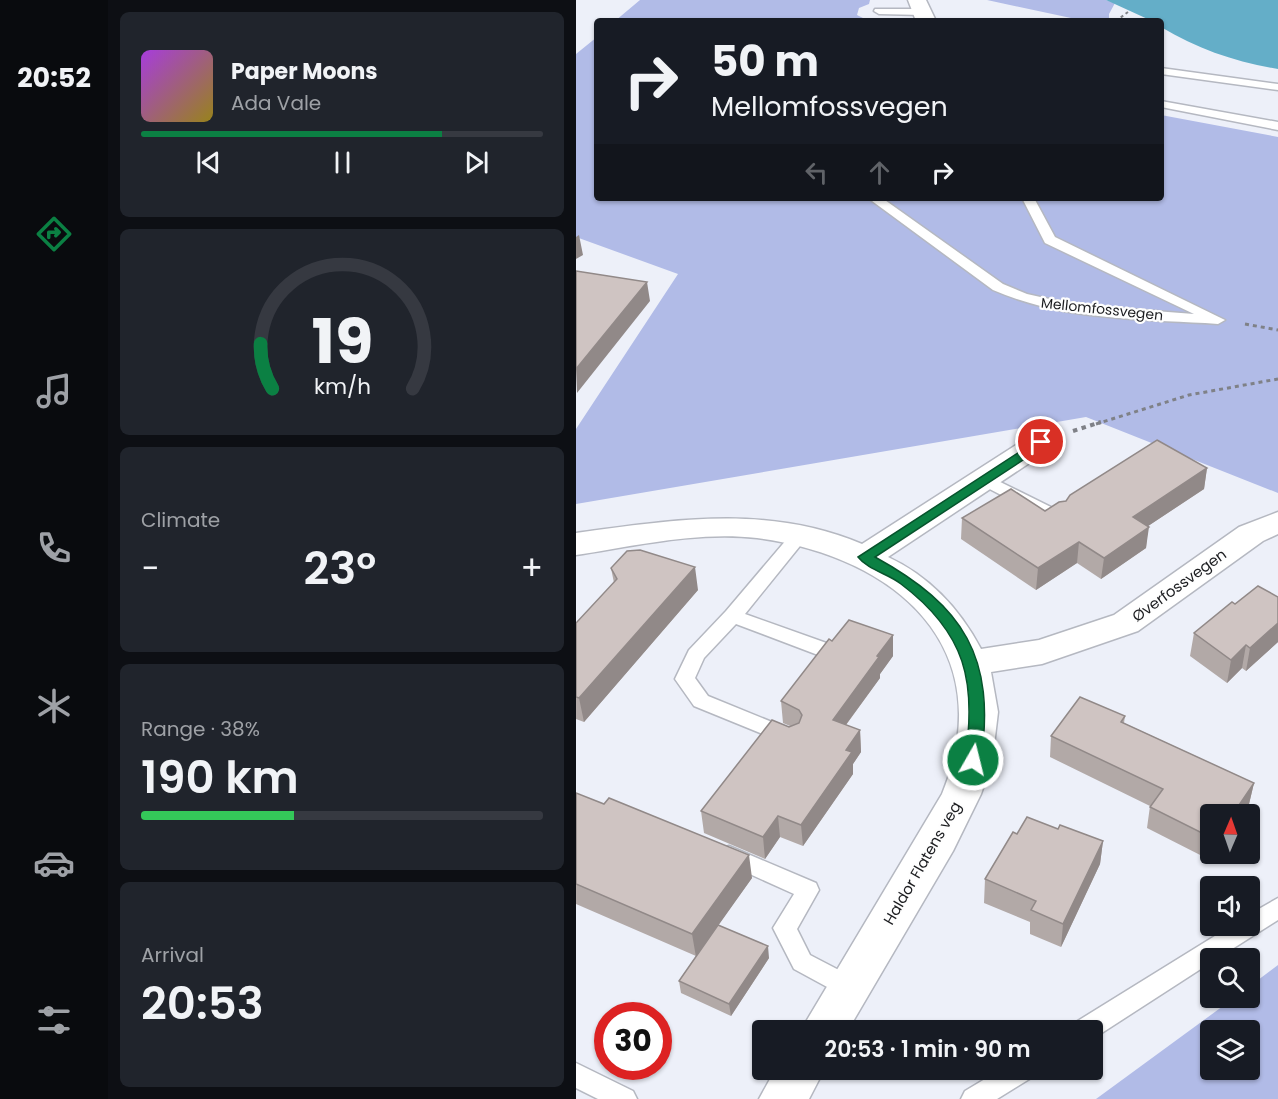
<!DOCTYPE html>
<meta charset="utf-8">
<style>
body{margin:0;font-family:Poppins,sans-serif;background:#20242c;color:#f1f3f6;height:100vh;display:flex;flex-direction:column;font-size:22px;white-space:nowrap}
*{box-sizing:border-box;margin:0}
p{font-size:20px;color:#9ea1a6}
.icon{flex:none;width:33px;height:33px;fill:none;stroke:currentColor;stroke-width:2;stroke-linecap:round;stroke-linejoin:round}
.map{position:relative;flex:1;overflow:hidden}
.details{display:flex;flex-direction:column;gap:12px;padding:12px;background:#0d0f14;width:468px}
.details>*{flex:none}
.top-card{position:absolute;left:18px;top:18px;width:570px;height:183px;border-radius:6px;box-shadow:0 2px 4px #0004;background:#171b24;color:#f1f3f6;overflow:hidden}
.needle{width:39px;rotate:2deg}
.tools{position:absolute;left:624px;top:804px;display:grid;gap:12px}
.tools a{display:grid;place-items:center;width:60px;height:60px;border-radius:6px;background:#171b24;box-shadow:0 2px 4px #0004;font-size:30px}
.speed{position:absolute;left:18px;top:1002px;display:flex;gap:12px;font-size:30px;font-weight:700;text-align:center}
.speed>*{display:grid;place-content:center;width:78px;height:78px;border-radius:50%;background:#171b24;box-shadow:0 2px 4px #0004;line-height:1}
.speed .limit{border:9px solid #d22;background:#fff;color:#111}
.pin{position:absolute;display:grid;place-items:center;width:51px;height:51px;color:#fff;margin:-26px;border:3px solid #fff;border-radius:50%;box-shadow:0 2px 6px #0007}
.me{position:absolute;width:66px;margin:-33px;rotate:8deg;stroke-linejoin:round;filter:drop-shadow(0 0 4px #0008)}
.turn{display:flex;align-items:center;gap:21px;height:126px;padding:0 18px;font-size:27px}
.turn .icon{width:78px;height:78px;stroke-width:2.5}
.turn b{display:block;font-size:42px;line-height:51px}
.lanes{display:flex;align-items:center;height:57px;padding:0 18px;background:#0003;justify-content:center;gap:30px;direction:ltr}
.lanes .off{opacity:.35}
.big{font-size:45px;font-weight:600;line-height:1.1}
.details .widget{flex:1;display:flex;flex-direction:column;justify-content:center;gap:9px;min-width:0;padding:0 21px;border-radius:9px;background:#20242c}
.details .dial{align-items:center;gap:0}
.dial svg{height:156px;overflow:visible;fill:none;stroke:#363941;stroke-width:7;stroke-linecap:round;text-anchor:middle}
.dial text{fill:#f1f3f6;stroke:none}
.song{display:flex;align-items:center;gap:18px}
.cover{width:72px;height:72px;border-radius:9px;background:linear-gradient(135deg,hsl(280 70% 55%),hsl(50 70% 35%))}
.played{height:6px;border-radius:3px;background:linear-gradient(90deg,#0b8043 75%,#363941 75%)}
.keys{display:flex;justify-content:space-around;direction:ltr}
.heat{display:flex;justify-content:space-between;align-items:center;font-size:33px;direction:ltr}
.charge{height:9px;border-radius:4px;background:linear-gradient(90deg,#34c759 38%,#363941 0)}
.trip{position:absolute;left:176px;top:1020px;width:351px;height:60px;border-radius:6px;background:#171b24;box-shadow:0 2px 4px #0004;font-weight:600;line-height:60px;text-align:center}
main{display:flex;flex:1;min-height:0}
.dock{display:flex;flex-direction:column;width:108px;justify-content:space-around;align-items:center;background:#090b0e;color:#9ea1a6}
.dock .icon{width:42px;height:42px}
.dock .current{color:#0b8043}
.dock b{font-size:27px;color:#f1f3f6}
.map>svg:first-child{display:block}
.green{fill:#b1bbe7;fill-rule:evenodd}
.water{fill:#64aec8}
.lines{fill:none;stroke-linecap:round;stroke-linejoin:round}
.service-casing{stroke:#b5b8c1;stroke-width:3}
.minor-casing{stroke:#b5b8c1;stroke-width:3}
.path-far2{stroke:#7f8187;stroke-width:2;stroke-dasharray:3 3;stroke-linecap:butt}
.path-far1{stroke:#7f8187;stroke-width:3;stroke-dasharray:4 4;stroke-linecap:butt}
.path{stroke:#7f8187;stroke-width:4;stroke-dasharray:4.5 4.5;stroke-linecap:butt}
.service{fill:#fff;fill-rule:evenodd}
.minor{fill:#fff;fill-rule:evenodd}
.wall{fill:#b2a9a7}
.shaded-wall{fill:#918988}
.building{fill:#cfc4c2;stroke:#918988;stroke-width:1.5}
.route{fill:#0b8043;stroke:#07532c;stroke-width:1.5}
.labels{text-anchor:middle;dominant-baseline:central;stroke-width:4.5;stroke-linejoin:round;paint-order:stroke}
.far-street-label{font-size:14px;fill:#1c1d20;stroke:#fefefe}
.street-label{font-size:15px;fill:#1c1d20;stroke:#fefefe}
</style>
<main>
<nav class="dock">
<b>20:52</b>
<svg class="icon current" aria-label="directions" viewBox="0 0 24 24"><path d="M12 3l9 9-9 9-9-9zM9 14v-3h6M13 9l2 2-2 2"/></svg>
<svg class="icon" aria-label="music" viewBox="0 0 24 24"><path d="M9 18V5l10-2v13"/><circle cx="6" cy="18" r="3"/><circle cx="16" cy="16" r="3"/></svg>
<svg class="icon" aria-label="phone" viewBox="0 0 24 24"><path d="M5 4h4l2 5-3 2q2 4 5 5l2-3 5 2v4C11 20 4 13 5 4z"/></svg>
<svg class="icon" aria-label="climate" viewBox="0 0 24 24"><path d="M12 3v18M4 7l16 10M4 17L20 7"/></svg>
<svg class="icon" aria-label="car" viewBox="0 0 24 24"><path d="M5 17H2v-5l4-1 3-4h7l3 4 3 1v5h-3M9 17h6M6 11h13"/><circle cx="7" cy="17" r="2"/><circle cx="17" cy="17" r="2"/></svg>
<svg class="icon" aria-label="filters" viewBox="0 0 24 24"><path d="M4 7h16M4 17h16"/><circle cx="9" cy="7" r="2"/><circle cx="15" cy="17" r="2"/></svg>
</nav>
<section class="details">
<div class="widget">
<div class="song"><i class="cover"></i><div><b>Paper Moons</b><p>Ada Vale</p></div></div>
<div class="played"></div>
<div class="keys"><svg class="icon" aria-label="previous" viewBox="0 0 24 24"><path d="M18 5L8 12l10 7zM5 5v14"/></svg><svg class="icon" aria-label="pause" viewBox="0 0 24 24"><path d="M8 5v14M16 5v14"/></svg><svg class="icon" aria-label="next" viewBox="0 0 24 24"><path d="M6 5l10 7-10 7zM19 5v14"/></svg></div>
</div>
<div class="widget dial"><svg viewBox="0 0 100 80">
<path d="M14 69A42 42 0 1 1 86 69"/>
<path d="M14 69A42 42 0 0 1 8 46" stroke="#0b8043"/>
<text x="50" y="56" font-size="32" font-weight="700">19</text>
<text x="50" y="72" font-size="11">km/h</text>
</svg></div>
<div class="widget"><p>Climate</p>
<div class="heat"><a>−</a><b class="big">23°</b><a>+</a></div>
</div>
<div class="widget"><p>Range · 38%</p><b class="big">190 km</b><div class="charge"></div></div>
<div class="widget"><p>Arrival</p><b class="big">20:53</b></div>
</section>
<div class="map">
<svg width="702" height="1099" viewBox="0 0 702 1099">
<rect width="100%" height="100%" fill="#edf0f9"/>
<path class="green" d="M 64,0 L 294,0 L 293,4 L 283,8 L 281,15 L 293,21 L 39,21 Z
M 411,0 L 530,0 L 539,3 L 533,14 L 533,21 L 509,21 Z
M 21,37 L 21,198 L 585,198 L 585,115 L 702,137 L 702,493 L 510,417 L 0,504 L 0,429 L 102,274 L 0,237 L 0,54 Z
M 702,965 L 702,1099 L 520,1099 L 658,998 L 674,998 L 674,986 ZM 634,1030 L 674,1030 L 674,1070 L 634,1070 Z"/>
<path class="water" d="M 530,0 L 702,0 L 702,69 C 659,62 622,49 585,27 L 585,21 L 576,21 Z"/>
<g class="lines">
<defs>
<path id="service" d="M 299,9 L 346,9 L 351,12 L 346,15 L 303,14 L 298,11 Z
M 585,68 L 702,84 L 702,90 L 585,74 Z
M 585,101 L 702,122 L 702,130 L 585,107 Z
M 292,198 L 306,198 L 427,284 L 451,294 L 500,305 L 618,314 L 469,243 L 446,198 L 458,198 L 479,237 L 649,320 L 642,324 C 566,319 488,321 417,290 Z
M 408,474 L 487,513 L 490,517 L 487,521 L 475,521 L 402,483 L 400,479 Z
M 223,530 L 232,536 L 169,614 L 256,645 L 259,650 L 256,655 L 242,655 L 160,624 L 128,658 L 119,678 L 132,696 L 218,731 L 221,736 L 218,741 L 211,744 L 118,706 L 99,679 L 113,650 L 150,611 L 217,532 Z
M 153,846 L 240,883 L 243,890 L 221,929 L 234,955 L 282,980 L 285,987 L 282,994 L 273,998 L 264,994 L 218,969 L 197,928 L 218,894 L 145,861 L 142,855 L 145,849 Z
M 702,898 L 702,920 L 642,958 L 634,958 L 634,963 L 518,1038 L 516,1030 L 497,1030 L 500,1022 L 655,926 L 674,926 L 674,914 Z
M 0,1063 L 57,1091 L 61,1099 L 22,1099 L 0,1088 Z
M 424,1070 L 459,1070 L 455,1078 L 421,1099 L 385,1099 L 389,1091 Z"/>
<path id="minor" d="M 332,0 L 350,0 L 360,21 L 340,21 Z
M 465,433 L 476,436 L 480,442 L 476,448 L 312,557 C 353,576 384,609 405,649 L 463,640 L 538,615 L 663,527 L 702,512 L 702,534 L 687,541 L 562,631 L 466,664 L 415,672 L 422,712 L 416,762 L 405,794 L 377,851 L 272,1030 L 225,1030 L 366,794 C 426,647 319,556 181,538 C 121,531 59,546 0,555 L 0,533 C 97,520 192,504 286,544 L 454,436 Z
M 199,1070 L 248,1070 L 233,1099 L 183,1099 Z"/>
</defs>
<use href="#service" class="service-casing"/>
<use href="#minor" class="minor-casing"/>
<path class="path-far2" d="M 540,21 L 552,12"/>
<path class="path-far1" d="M 669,324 L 702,330
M 520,424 L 613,395 L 702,379"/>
<path class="path" d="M 497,431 L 525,422"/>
<use href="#service" class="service"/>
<use href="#minor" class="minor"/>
</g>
<path class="wall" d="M 631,468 L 628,489 L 572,526 L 570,548 L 525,579 L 501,563 L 460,590 L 385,539 L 386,518 L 469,511 L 490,501 Z
M 35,568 L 122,590 L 8,722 L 0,719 L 0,623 L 38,583 Z
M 702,597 L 702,642 L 670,671 L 666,668 L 651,683 L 614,656 L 618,633 L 659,604 Z
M 317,635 L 317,656 L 304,674 L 304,678 L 270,725 L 284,730 L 285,752 L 277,764 L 277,774 L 227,846 L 204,837 L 189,859 L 128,833 L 125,811 L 214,726 L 207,723 L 205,701 L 256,641 Z
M 549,716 L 548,723 L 678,783 L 673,804 L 666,814 L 634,814 L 634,854 L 641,854 L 636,861 L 571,828 L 574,806 L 474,757 L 475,736 Z
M 0,793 L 176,878 L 142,925 L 193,958 L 155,1016 L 105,993 L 103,981 L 120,956 L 0,904 Z
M 482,829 L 527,841 L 524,864 L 485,947 L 454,934 L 454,922 L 408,903 L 409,879 L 441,834 Z"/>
<path class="shaded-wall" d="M 3,235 L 7,255 L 0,259 L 0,237 Z
M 71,282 L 74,301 L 1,393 L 0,369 Z
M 631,468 L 628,489 L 554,538 L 557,517 Z
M 573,527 L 570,548 L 525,579 L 528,558 Z
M 503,542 L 501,563 L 460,590 L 462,568 Z
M 119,567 L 122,590 L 8,722 L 3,698 Z
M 702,623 L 702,642 L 670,671 L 674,648 Z
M 317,635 L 317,656 L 304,674 L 304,678 L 258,741 L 257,720 L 301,656 Z
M 670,645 L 666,668 L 651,683 L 655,660 Z
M 284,730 L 285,752 L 277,764 L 277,774 L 227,846 L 225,825 L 270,750 Z
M 678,783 L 673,804 L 666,814 L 657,814 Z
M 202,816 L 204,837 L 189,859 L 187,837 Z
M 527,841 L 524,864 L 485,947 L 487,924 Z
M 638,854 L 641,854 L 636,861 Z
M 173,855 L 176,878 L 120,957 L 116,934 Z
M 192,946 L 193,958 L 155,1016 L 153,1004 Z"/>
<path class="building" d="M 0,271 L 71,282 L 0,369 Z
M 581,440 L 631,468 L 557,517 L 573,527 L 528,558 L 503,542 L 462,568 L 386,518 L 435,489 L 469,511 L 483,502 L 490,501 L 494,495 Z
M 64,550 L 119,567 L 3,698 L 0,697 L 0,623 L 41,579 L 35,568 L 51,551 Z
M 682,586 L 702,597 L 702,623 L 674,648 L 670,645 L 655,660 L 618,633 L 656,602 L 659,604 Z
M 273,620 L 317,635 L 301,656 L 303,657 L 257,720 L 284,730 L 270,750 L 276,752 L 225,825 L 202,816 L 187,837 L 125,811 L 196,720 L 213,727 L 223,723 L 226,715 L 223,710 L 205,701 L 253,639 L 256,641 Z
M 504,697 L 549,716 L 545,722 L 678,783 L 657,814 L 634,814 L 634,837 L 574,807 L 587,789 L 475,736 Z
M 0,793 L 28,804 L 33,798 L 173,855 L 116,934 L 0,884 Z
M 451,817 L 482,829 L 484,825 L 527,841 L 487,924 L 455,910 L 460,901 L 409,879 L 437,832 L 441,834 Z
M 142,925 L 192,946 L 153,1004 L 103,981 Z"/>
<path class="route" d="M 465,438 L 472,442 L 470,445 L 299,557 C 388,606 420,657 405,760 L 397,766 L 389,760 C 401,682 390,633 325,584 C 313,574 292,570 282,557 Z"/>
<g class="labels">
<g class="far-street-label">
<text transform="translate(526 309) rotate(6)">Mellomfossvegen</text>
</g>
<g class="street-label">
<text transform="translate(603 585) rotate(-36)">Øverfossvegen</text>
<text transform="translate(346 863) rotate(-60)">Haldor Flatens veg</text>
</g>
</g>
</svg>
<div class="tools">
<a><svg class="needle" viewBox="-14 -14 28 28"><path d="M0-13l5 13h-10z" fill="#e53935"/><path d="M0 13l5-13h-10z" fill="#9ea1a6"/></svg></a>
<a><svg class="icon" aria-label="sound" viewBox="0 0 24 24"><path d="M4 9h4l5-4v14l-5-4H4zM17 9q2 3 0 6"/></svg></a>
<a><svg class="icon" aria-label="search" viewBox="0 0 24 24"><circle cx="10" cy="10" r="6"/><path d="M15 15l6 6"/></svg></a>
<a><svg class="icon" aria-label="layers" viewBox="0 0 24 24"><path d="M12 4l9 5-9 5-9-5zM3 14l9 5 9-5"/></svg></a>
</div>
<div class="speed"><div class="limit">30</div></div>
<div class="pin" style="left:465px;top:442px;background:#d93025"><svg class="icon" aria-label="arrive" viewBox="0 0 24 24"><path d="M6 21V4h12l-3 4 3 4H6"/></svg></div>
<svg class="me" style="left:397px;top:760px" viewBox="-20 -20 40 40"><circle r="17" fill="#0b8043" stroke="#fff" stroke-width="3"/><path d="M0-11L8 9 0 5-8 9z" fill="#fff"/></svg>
<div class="trip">20:53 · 1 min · 90 m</div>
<div class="top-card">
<div class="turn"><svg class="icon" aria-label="right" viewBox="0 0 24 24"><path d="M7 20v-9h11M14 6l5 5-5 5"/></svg><div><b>50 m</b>Mellomfossvegen</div></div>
<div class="lanes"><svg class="icon off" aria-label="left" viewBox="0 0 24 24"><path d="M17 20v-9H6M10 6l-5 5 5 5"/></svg><svg class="icon off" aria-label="ahead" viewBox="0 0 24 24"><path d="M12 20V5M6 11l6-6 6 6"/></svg><svg class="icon" aria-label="right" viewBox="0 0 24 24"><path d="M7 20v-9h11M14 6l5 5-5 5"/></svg></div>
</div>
</div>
</main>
